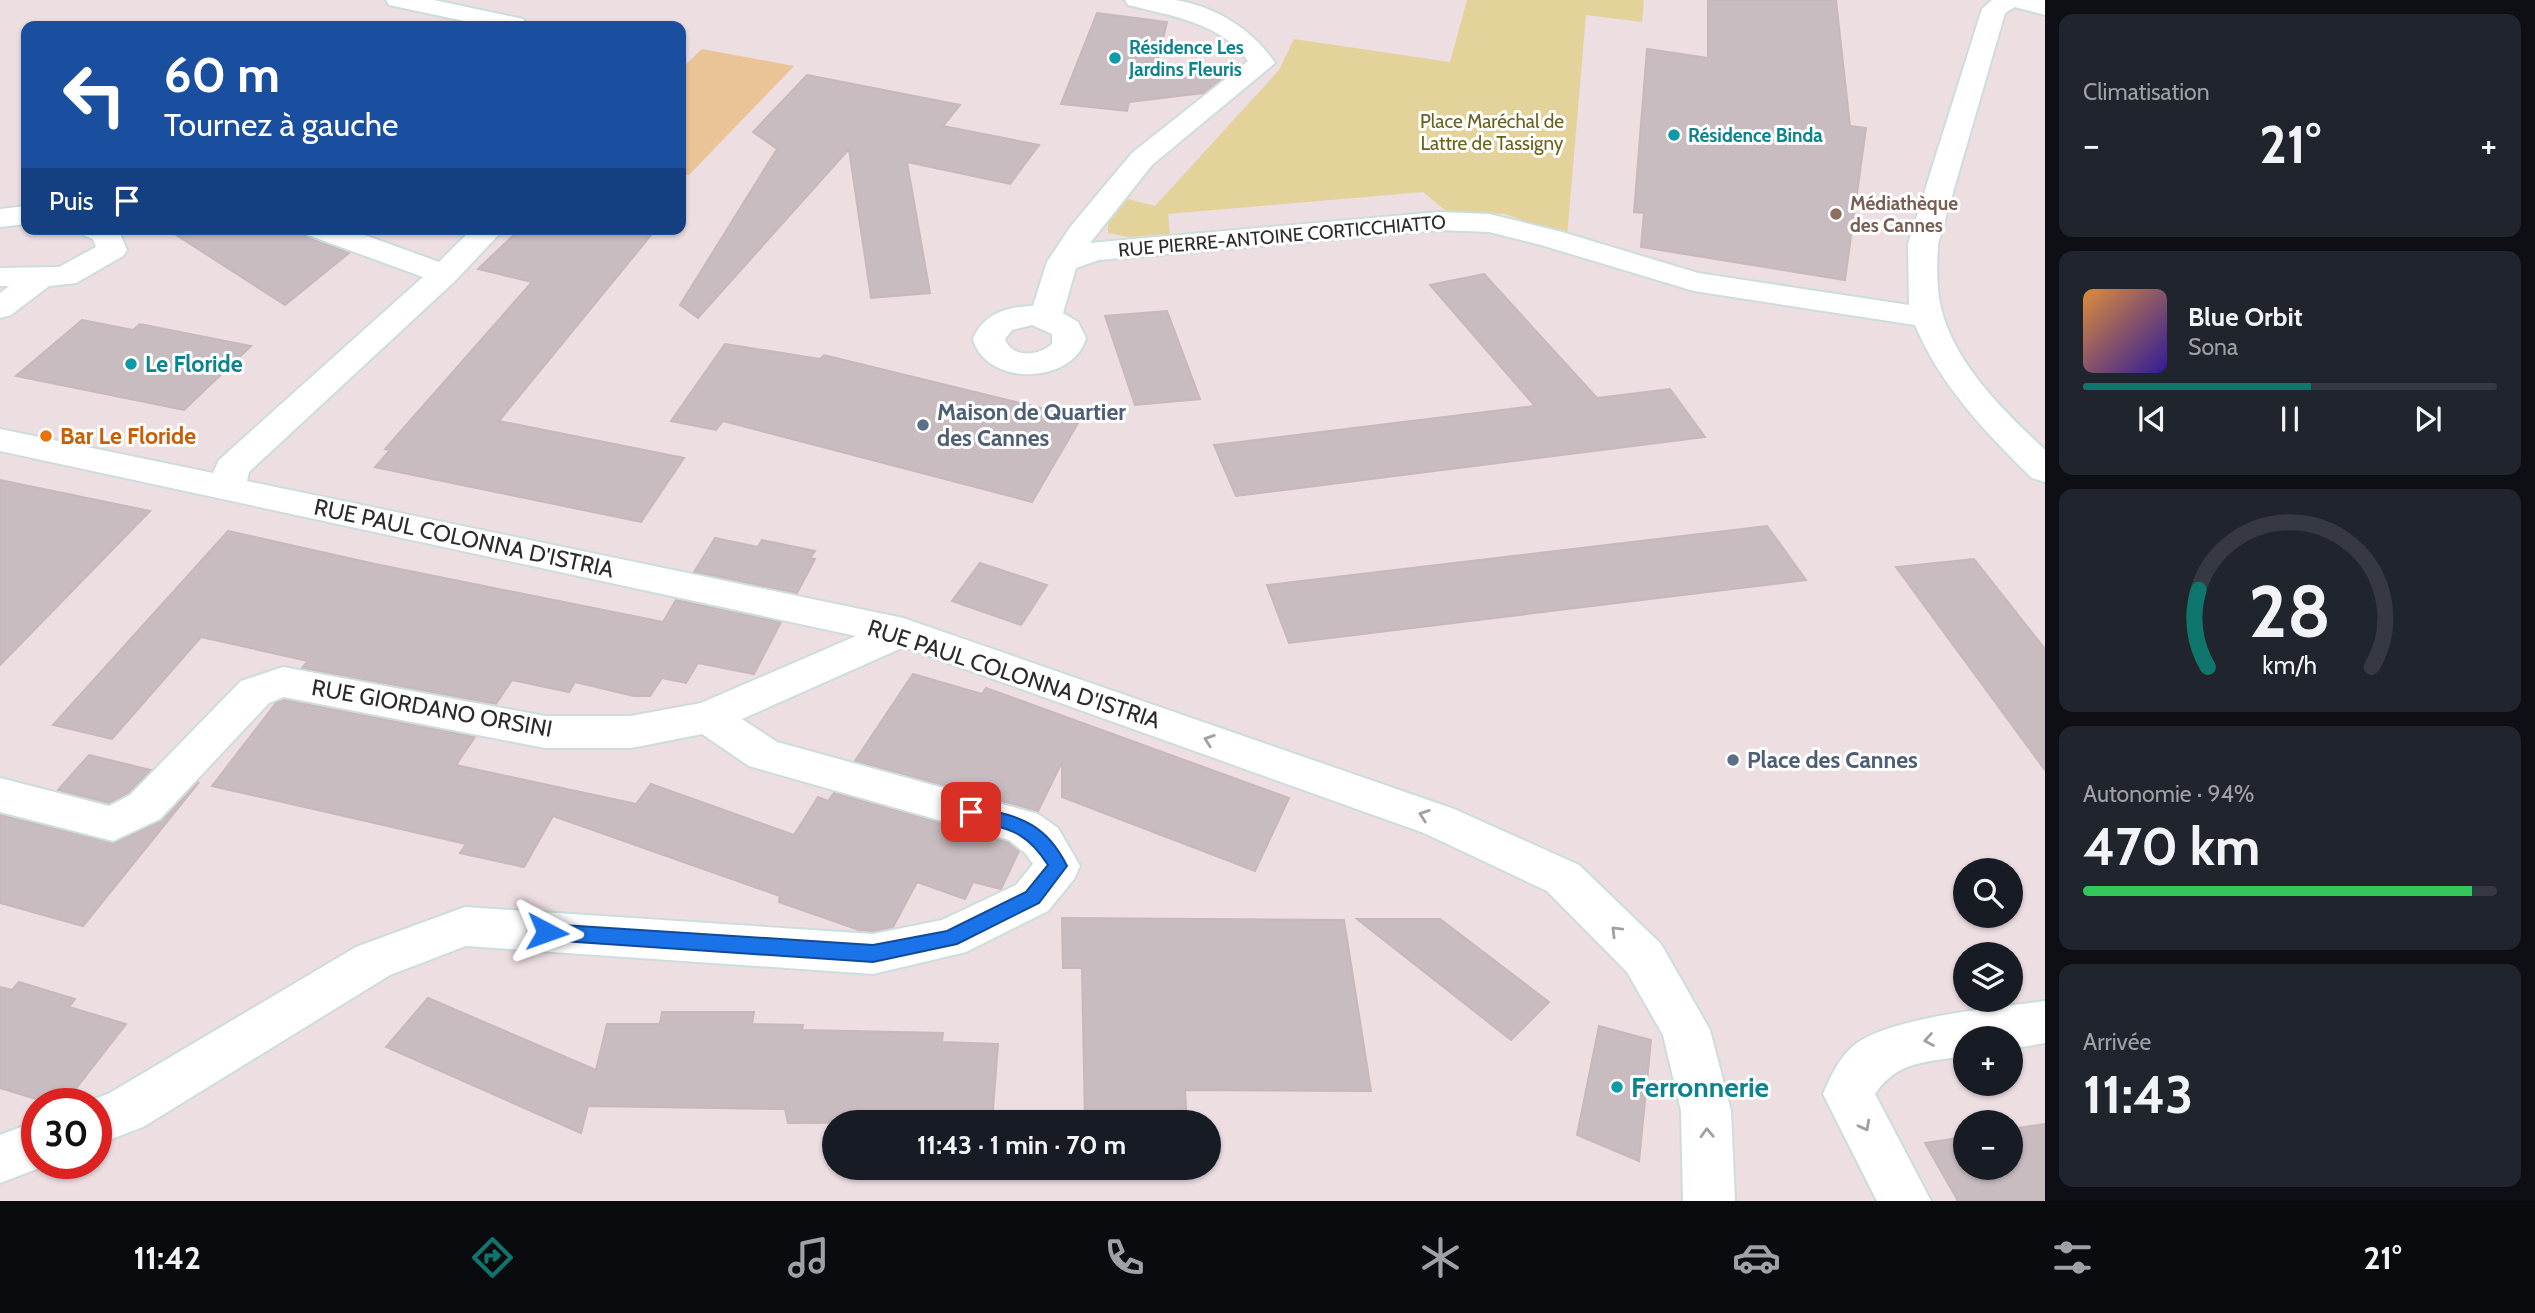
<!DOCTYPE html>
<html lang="fr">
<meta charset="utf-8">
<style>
body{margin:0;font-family:Cabin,sans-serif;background:#20242c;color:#f1f3f6;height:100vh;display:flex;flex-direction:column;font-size:26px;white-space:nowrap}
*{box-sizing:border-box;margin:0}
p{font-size:23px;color:#9ea1a6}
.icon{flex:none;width:38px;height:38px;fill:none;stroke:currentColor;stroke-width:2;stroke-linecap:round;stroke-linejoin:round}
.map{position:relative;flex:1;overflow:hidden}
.panel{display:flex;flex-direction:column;gap:14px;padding:14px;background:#0d0f14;width:490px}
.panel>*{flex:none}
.hud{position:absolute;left:21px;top:21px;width:665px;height:214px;border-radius:14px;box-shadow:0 2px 5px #0004;background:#1a4fa0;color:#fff;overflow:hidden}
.tools{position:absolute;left:1953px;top:858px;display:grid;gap:14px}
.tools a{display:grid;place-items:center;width:70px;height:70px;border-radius:50%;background:#171b24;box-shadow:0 2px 5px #0004;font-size:35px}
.speed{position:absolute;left:21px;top:1088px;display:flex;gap:14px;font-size:35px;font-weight:700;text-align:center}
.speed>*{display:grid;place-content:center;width:91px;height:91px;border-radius:50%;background:#171b24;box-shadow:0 2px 5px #0004;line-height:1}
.speed .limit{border:10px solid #d22;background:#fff;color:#111}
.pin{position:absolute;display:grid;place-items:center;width:60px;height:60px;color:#fff;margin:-30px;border-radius:14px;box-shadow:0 4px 10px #0006}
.me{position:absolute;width:77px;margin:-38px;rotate:94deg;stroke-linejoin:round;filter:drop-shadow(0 0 5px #0008)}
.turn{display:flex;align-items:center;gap:24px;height:147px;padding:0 28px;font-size:32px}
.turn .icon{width:91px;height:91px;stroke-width:2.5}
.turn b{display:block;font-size:49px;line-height:60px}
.then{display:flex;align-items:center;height:66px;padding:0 28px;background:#0003;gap:14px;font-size:26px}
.big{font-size:52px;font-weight:800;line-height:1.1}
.panel .tile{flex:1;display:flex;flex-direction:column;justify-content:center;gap:10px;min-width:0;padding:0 24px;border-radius:14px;background:#20242c}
.panel .dial{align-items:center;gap:0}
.dial svg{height:182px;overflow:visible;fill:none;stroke:#363941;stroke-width:7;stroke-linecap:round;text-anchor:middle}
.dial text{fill:#f1f3f6;stroke:none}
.song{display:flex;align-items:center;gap:21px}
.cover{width:84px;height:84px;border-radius:10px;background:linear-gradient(135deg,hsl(30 70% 55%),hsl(250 70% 35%))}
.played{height:7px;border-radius:4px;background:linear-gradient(90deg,#0f766e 55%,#363941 55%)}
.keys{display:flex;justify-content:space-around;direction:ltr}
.heat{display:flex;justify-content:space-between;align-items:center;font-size:38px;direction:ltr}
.charge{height:10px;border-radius:5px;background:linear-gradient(90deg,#34c759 94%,#363941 0)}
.trip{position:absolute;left:822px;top:1110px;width:399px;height:70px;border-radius:35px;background:#171b24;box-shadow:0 2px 5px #0004;font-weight:800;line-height:70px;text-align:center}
.tab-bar{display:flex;height:112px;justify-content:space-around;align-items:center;background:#090b0e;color:#9ea1a6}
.tab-bar .icon{width:49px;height:49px}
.tab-bar .current{color:#0f766e}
.tab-bar b{font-size:32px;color:#f1f3f6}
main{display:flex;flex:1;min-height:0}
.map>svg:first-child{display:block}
.green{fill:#e3d39b}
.pitch{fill:#eac497}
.building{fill:#c8bcc0;stroke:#c8b7bb;stroke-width:2}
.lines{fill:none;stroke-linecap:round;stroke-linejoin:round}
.minor-casing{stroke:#ccdddb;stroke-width:4}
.minor{fill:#fff;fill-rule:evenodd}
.oneway{stroke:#a0a0a0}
.route{fill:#1a73e8;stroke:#114b97;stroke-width:2}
.culture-dot{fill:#0f9aa8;stroke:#fff;stroke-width:2.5}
.education-dot{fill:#8d6e63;stroke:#fff;stroke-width:2.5}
.service-dot{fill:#5c6f8a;stroke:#fff;stroke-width:2.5}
.food-dot{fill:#e8710a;stroke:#fff;stroke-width:2.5}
.labels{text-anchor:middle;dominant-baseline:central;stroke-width:6;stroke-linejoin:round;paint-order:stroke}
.far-culture-label{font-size:19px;font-weight:bold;fill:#0d838f;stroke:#fff;text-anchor:start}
.far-park-label{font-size:19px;fill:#68621b;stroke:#fff}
.far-education-label{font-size:19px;font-weight:bold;fill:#785e54;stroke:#fff;text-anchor:start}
.far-street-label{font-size:19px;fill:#2b2b2b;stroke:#fff}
.culture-label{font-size:23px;font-weight:bold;fill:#0d838f;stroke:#fff;text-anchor:start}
.service-label{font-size:23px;font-weight:bold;fill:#4e5e75;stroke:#fff;text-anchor:start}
.food-label{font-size:23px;font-weight:bold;fill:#c56008;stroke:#fff;text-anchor:start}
.street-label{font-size:23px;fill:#2b2b2b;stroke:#fff}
.near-culture-label{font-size:28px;font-weight:bold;fill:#0d838f;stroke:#fff;text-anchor:start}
</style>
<main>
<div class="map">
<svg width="2045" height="1201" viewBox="0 0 2045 1201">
<rect width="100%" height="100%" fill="#eddee2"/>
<path class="green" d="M 1467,0 L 1644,0 L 1642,22 L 1586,15 L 1567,237 L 1505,214 L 1446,211 L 1423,192 L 1168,214 L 1170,234 L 1128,237 L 1108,233 L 1108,222 L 1128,199 L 1155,206 L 1279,70 L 1294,39 L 1450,62 Z"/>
<path class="pitch" d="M 702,49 L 794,66 L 689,175 L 681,174 L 681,69 Z"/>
<path class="building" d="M 1708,0 L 1836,0 L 1850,126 L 1866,128 L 1845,280 L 1641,247 L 1644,213 L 1634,212 L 1647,49 L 1708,58 Z
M 1097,13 L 1167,22 L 1157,64 L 1232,71 L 1203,93 L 1129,102 L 1127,111 L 1061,104 Z
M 807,75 L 960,105 L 943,126 L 1039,145 L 1010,184 L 907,162 L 930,293 L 871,298 L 849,149 L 698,318 L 680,305 L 777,149 L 753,132 Z
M 167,229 L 302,229 L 307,237 L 349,253 L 285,305 Z
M 520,229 L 656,229 L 499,421 L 684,458 L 641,522 L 375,467 L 390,450 L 385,449 L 532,282 L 478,269 Z
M 1484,274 L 1597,398 L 1670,389 L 1705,437 L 1236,496 L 1214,445 L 1535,406 L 1430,285 Z
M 1167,311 L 1200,399 L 1135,405 L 1105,316 Z
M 82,320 L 133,330 L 140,324 L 251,346 L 184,410 L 16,376 Z
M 725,344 L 820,359 L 824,355 L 1081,418 L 1032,502 L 723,421 L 716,430 L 671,421 Z
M 0,480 L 150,511 L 0,665 Z
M 1767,526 L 1806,580 L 1289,643 L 1267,585 Z
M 228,531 L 375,564 L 663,622 L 676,600 L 781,622 L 754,674 L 698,663 L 686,683 L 662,678 L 650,696 L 634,696 L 575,682 L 569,692 L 512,680 L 496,704 L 302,668 L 308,661 L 201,637 L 112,739 L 53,725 Z
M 715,538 L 758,547 L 762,540 L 815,551 L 810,558 L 815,559 L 797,593 L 694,572 Z
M 1974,559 L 2045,649 L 2045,770 L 1896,567 Z
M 980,563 L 1047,585 L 1021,625 L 952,601 Z
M 913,674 L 982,694 L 986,688 L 1289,798 L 1255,871 L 1062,797 L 1062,762 L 1038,811 L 855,761 Z
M 284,700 L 475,737 L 456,765 L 636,804 L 651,784 L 794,835 L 818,797 L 828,801 L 834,793 L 1008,842 L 1019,851 L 1001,889 L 973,882 L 965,899 L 917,882 L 893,927 L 873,931 L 859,930 L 779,902 L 780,896 L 553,816 L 524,867 L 460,853 L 466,844 L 212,786 L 276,703 Z
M 89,755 L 151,770 L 128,793 L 109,803 L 58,790 Z
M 199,782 L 83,926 L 0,903 L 0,815 L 114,843 L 162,821 Z
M 1062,918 L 1344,920 L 1371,1091 L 1185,1090 L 1187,1122 L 1085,1122 L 1082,968 L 1063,968 Z
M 1357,919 L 1440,919 L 1549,1002 L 1511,1040 Z
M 19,982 L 75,999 L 69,1007 L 126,1024 L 64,1104 L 52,1104 L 0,1088 L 0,987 L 12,990 Z
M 428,998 L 596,1070 L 607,1024 L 660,1024 L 662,1012 L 754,1012 L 752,1024 L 803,1025 L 802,1030 L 943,1033 L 942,1042 L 998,1044 L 992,1122 L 788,1123 L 785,1109 L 588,1106 L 581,1133 L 386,1047 Z
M 1599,1026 L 1651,1040 L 1639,1161 L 1577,1135 Z
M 2045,1124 L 2045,1201 L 1958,1201 L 1925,1143 L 1965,1137 L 1965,1167 L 2011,1167 L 2011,1129 Z"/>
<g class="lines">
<defs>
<path id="minor" d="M 386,0 L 434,0 L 523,19 L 527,24 L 525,26 L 488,26 L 389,5 Z
M 1125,0 C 1141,0 1159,0 1175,0 C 1215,6 1253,30 1275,63 L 1152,165 L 1090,243 L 1439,212 L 1489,214 L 1562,232 L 1698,273 L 1909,305 L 1908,244 L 1982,9 L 1992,0 L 2045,0 L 2045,15 L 2015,7 L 2005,13 L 1938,244 C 1937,265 1936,287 1941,308 C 1955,365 2004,411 2045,450 L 2045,482 L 2032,478 C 1986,433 1940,385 1915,325 L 1694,291 L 1541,245 L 1489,232 L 1439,230 L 1099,260 L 1076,268 L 1063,313 L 1078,322 L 1086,338 C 1073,385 986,387 973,339 C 984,313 1007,307 1033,306 L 1047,262 L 1071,226 L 1132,153 L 1248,61 C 1222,23 1169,15 1128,5 ZM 1032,325 L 1052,334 L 1052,344 C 1039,356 1012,359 1005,339 L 1012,330 Z
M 26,206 L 26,224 L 0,227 L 0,209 Z
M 79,229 L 118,229 L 127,250 L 123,256 L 76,283 L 49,286 L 11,315 L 0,318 L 0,293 L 9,286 L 0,286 L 0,268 L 59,267 L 96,247 L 93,239 L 83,235 Z
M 304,229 L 348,229 L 439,262 L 472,229 L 504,229 L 455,281 L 249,472 L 247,481 L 903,618 L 1454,809 L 1579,865 L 1661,944 L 1710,1030 L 1731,1111 L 1735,1201 L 1683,1201 L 1681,1111 L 1663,1035 L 1627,972 L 1547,891 L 1424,833 L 904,647 L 742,719 L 777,742 L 1038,814 L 1058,828 L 1080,866 L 1074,879 L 1048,911 L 966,952 L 873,974 L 466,946 L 390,975 L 143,1127 L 96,1145 L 96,1104 L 81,1104 L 108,1094 L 356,947 L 465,907 L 873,934 L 942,920 L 1016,885 L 1033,864 L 1026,854 L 1009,840 L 749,766 L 702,734 L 631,748 L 545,748 L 284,697 L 269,703 L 160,819 L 113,841 L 0,812 L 0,778 L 109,806 L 130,795 L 241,681 L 283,667 L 545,716 L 631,716 L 701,703 L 856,636 L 0,451 L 0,429 L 213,473 L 219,460 L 423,277 L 308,235 Z
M 2045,1001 L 2045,1043 L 2011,1049 L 2011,1038 L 1965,1038 L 1965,1056 C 1929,1062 1897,1060 1875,1094 L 1931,1201 L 1877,1201 L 1823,1094 C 1830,1078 1838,1060 1851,1048 C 1883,1017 1998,1008 2045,1001 Z
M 37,1121 L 37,1164 L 50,1164 L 0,1183 L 0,1135 Z"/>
</defs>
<use href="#minor" class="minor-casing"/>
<use href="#minor" class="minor"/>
</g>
<defs><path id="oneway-chevron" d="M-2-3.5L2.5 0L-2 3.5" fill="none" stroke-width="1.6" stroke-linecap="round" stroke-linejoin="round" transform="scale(1.75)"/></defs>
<g class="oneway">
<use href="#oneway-chevron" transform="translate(1209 740) rotate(-161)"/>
<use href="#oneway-chevron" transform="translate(1424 815) rotate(-161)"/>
<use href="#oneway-chevron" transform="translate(1616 931) rotate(-135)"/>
<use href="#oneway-chevron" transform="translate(1929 1040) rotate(171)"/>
<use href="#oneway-chevron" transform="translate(1865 1126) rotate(62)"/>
<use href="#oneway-chevron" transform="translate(1707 1133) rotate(-92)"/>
</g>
<path class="route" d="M 971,805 C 1017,817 1044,820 1067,866 L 1039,903 L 957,944 L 873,962 L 547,940 L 540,938 L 537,932 L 540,926 L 547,924 L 873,945 L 947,931 L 1026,892 L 1048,865 C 1023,826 1005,830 965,817 L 962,812 L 965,807 Z"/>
<g class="culture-dot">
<circle cx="1115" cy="58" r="7"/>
<circle cx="1674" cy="135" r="7"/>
<circle cx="131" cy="364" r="7"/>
<circle cx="1617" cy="1087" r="7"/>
</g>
<circle class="education-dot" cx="1836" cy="214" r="7"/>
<g class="service-dot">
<circle cx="923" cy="425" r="7"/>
<circle cx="1733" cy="760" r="7"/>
</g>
<circle class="food-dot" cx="46" cy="436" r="7"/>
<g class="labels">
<g class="far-culture-label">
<text x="1129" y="47">Résidence Les<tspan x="1129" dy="22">Jardins Fleuris</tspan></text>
<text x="1688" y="135">Résidence Binda</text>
</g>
<g class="far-park-label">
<text x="1492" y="121">Place Maréchal de<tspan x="1492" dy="22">Lattre de Tassigny</tspan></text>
</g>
<g class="far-education-label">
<text x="1850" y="203">Médiathèque<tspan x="1850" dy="22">des Cannes</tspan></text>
</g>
<g class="far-street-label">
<text transform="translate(1282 236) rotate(-5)">RUE PIERRE-ANTOINE CORTICCHIATTO</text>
</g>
<g class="culture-label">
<text x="145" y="364">Le Floride</text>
</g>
<g class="service-label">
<text x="937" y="412">Maison de Quartier<tspan x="937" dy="26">des Cannes</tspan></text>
<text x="1747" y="760">Place des Cannes</text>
</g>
<g class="food-label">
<text x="60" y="436">Bar Le Floride</text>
</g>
<g class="street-label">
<text transform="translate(464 538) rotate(12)">RUE PAUL COLONNA D'ISTRIA</text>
<text transform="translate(1014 674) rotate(18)">RUE PAUL COLONNA D'ISTRIA</text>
<text transform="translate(432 708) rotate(10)">RUE GIORDANO ORSINI</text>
</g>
<g class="near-culture-label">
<text x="1631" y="1087">Ferronnerie</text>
</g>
</g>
</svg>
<div class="tools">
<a><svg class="icon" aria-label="search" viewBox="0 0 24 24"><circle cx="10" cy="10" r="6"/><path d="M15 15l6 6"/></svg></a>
<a><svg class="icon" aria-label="layers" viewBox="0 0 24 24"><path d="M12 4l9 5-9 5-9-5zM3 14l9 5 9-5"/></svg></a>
<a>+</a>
<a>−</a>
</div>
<div class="speed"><div class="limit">30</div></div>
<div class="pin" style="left:971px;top:812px;background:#d93025"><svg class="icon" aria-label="arrive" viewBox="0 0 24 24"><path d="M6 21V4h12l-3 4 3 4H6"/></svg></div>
<svg class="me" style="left:547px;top:932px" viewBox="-20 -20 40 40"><path d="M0-17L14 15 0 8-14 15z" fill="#1a73e8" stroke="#fff" stroke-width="4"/></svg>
<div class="trip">11:43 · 1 min · 70 m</div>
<div class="hud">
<div class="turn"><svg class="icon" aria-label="left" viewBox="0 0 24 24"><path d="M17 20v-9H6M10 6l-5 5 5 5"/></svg><div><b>60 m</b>Tournez à gauche</div></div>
<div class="then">Puis<svg class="icon" aria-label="arrive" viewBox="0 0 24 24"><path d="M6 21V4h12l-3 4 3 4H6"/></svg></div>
</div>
</div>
<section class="panel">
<div class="tile"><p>Climatisation</p>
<div class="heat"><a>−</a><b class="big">21°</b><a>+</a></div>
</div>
<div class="tile">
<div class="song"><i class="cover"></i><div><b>Blue Orbit</b><p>Sona</p></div></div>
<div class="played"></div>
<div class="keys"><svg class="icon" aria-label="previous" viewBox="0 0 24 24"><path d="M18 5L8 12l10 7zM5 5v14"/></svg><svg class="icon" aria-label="pause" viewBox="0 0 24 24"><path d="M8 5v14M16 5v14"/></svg><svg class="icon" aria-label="next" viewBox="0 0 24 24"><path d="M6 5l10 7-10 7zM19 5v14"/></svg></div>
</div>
<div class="tile dial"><svg viewBox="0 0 100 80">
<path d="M14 69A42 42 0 1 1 86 69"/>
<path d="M14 69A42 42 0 0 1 10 35" stroke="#0f766e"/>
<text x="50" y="56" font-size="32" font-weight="700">28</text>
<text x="50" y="72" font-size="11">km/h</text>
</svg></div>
<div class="tile"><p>Autonomie · 94%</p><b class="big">470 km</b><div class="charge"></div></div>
<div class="tile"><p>Arrivée</p><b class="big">11:43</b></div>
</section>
</main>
<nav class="tab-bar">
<b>11:42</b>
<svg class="icon current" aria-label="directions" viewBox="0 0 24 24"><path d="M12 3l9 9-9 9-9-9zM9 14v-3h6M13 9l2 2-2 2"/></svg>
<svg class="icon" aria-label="music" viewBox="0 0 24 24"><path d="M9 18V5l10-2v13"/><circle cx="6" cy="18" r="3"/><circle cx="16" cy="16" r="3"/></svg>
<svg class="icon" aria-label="phone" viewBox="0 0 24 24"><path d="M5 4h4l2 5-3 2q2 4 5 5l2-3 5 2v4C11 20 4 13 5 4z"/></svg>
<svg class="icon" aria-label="climate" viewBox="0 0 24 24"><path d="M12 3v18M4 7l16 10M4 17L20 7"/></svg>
<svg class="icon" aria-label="car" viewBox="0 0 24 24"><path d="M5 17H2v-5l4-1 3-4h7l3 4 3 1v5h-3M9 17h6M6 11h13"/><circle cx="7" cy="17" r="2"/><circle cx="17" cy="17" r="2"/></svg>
<svg class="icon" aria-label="filters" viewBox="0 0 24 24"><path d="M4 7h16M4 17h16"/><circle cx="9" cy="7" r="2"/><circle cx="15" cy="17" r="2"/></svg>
<b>21°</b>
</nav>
